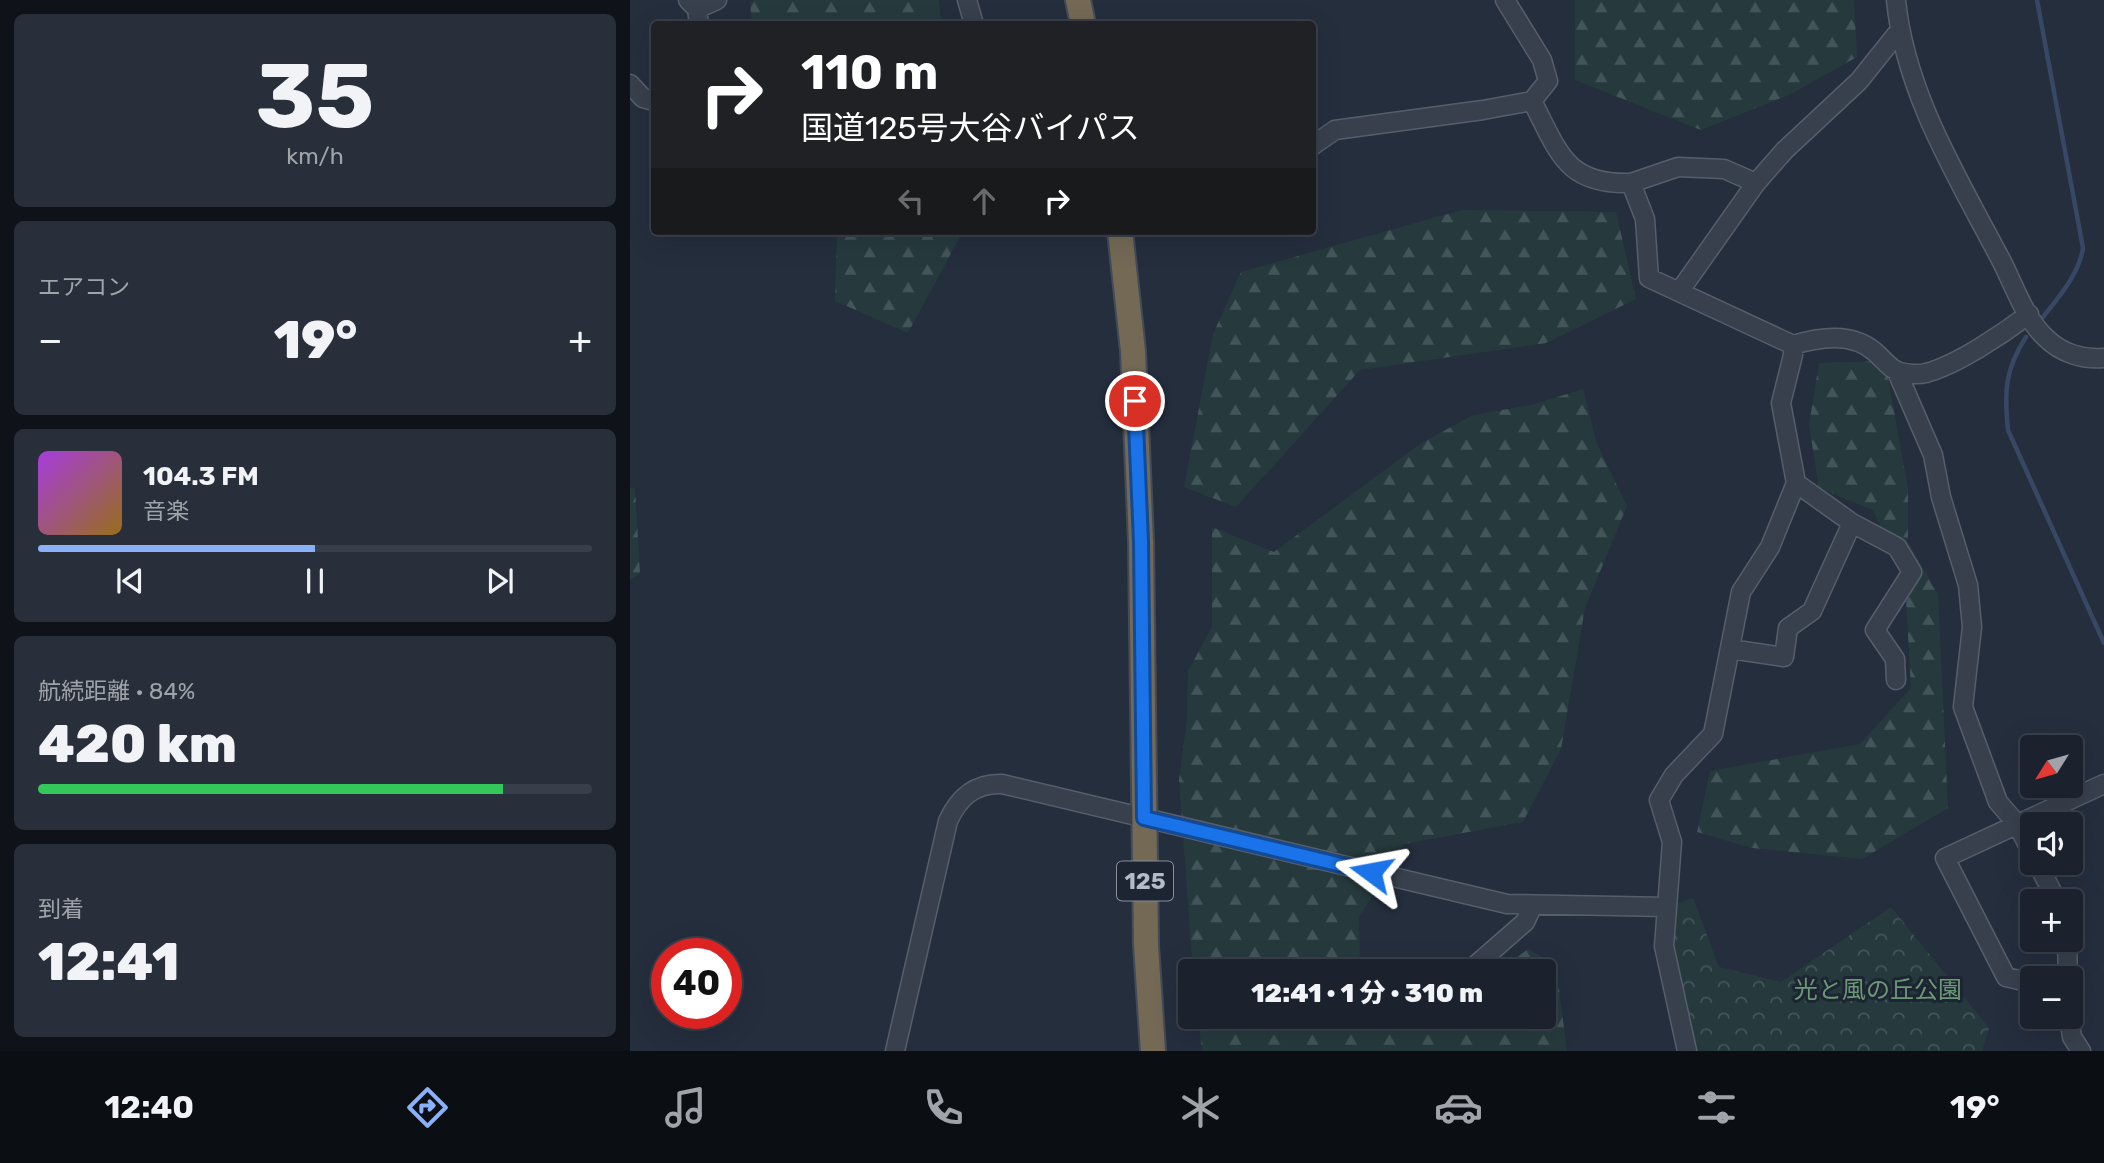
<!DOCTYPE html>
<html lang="ja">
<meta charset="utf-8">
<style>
body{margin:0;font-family:Rubik,"Noto Sans JP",sans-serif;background:#282f3a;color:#f1f3f6;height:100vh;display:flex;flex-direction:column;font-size:26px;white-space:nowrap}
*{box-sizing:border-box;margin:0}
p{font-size:23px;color:#a0a4aa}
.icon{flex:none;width:38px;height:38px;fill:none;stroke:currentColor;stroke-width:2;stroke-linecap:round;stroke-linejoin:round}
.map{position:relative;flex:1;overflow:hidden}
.sheet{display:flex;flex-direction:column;gap:14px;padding:14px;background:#0f1319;width:630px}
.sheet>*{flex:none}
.hud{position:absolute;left:21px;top:21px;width:665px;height:214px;border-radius:7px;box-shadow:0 7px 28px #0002,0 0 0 2px #393f4a;background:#202124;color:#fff;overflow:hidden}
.needle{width:46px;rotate:233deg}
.buttons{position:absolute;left:1390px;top:735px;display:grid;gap:14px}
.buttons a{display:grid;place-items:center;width:63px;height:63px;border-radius:7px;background:#1b222e;box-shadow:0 7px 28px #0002,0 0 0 2px #393f4a;font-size:35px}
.speed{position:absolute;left:21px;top:938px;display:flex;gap:14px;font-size:35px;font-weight:700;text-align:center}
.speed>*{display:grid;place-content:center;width:91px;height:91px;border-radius:50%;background:#1b222e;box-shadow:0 7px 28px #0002,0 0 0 2px #393f4a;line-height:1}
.speed .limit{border:10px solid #d22;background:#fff;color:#111}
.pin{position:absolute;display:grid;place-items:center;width:60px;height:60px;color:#fff;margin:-30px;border:4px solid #fff;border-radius:50%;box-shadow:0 2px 7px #0007}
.me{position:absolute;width:77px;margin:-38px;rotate:283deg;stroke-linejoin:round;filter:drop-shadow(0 0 5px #0008)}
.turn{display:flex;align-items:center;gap:24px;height:147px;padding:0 35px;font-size:32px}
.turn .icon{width:91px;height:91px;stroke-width:2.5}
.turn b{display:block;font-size:49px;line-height:60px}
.lanes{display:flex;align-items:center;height:66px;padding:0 35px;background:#0003;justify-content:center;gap:35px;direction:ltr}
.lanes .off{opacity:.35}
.big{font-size:52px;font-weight:800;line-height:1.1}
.sheet .card{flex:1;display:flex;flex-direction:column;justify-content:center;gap:10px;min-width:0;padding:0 24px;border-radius:10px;background:#282f3a}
.sheet .dial{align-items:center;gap:0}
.dial b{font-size:91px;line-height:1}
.song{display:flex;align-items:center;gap:21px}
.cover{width:84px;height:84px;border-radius:10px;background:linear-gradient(135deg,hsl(280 70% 55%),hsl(40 70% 35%))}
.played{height:7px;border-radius:4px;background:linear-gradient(90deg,#8ab0f7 50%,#393f4a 50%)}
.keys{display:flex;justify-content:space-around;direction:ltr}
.heat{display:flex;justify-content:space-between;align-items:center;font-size:38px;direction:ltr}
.charge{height:10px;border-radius:5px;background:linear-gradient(90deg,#34c759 84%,#393f4a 0)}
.trip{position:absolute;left:548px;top:959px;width:378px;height:70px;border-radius:7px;background:#1b222e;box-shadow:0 7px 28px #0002,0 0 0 2px #393f4a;font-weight:800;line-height:70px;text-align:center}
.menu{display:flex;height:112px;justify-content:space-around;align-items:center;background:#0b0e12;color:#a0a4aa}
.menu .icon{width:49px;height:49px}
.menu .active{color:#8ab0f7}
.menu b{font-size:32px;color:#f1f3f6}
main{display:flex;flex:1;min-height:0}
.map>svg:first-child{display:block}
.forest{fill:url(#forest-firs)}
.park{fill:url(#park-crowns)}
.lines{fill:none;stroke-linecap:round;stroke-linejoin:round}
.stream{stroke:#384864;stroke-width:4.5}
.minor-casing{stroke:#565e6b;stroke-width:21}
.highway-casing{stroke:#434b58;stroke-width:28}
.minor{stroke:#38404d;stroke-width:18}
.highway{stroke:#736955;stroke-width:24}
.route-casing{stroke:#114b97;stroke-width:18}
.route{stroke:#1a73e8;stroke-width:12}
.labels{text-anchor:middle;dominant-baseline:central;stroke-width:6;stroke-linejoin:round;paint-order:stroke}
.shield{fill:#1d2532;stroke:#878e9b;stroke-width:2}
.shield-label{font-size:23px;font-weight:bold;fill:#b4bbc8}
.park-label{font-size:24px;fill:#6b9977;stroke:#1d2532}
</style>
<main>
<section class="sheet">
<div class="card dial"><b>35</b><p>km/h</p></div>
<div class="card"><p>エアコン</p>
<div class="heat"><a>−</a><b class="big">19°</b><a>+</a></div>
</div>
<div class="card">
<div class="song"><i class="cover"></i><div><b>104.3 FM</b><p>音楽</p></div></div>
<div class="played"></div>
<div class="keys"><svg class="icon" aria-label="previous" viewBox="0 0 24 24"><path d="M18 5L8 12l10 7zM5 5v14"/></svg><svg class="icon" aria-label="pause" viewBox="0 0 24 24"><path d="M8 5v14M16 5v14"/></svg><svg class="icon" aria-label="next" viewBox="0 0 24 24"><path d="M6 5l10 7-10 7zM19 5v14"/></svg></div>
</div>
<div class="card"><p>航続距離 · 84%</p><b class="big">420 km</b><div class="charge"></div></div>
<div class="card"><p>到着</p><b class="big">12:41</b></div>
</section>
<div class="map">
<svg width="1474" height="1051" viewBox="0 0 1474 1051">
<defs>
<pattern id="forest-firs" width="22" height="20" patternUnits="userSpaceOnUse" patternTransform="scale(1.75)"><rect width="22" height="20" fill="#263a3e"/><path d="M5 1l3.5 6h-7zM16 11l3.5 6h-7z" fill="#435558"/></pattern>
<pattern id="park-crowns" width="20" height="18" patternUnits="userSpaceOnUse" patternTransform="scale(1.75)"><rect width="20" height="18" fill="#263a3e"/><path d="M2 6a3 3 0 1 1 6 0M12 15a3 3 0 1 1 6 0" fill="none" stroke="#435558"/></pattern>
</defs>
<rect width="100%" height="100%" fill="#242e3d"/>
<path class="forest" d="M 124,0 L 309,0 L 311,24 L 122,24 L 120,3 Z
M 945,0 L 1224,0 L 1227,57 L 1159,95 L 1071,130 L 945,80 Z
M 832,210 L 986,212 L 1006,299 L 916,343 L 730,370 L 606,507 L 554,487 L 583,334 L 611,272 Z
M 207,231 L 333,231 L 278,333 L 205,301 Z
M 1255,361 L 1278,489 L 1278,542 L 1308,594 L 1318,808 L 1232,859 L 1122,848 L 1067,832 L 1080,771 L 1230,744 L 1281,688 L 1275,582 L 1243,510 L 1189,488 L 1179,425 L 1189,363 Z
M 953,389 L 967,444 L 997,506 L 955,608 L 931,749 L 893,822 L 774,844 L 729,917 L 730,971 L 563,971 L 549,780 L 557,719 L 558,671 L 582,627 L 582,527 L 644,552 L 790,444 L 843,415 L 902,405 Z
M 0,487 L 5,489 L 10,573 L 0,580 Z
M 898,949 L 926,965 L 937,1051 L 572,1051 L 568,1017 L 914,1017 L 914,971 L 868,971 Z"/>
<path class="park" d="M 1063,898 L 1089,967 L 1151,982 L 1261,907 L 1359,1028 L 1352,1051 L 1057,1051 L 1037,907 Z"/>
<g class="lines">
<path class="stream" d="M 1407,0 L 1453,248 C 1449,274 1429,297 1413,317
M 1396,337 C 1375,369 1374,392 1378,430 L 1474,643"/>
<defs>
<path id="minor" d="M 58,0 L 67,9 L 69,24
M 337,0 L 344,24
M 875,0 L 912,60 L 918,81 L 902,101
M 1266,0 C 1275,93 1328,178 1371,260 C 1384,285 1395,319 1416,338 C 1431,353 1453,360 1474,358
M 67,9 L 87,0
M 0,84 L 13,98 L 24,101
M 682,146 L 705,130 L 853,110 L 902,101 C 929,152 935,185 1001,183 L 1015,219 L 1019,278 L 1163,345
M 1001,183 L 1048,167 L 1094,169 L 1126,183
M 1049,292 L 1126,183 L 1155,150 L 1229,81 L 1269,31
M 1267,372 L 1303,455 L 1311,497 L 1338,585 L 1342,627 L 1333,707 L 1368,802 L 1387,824 L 1402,853
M 1222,523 L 1267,547 L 1282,572 L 1245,630 L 1265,659 L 1266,680
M 1100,649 L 1154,657 L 1158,628 L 1182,611 L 1222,523 L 1166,483
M 1407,863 L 1427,901
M 1437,940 L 1438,978
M 839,971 L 895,922 L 903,905
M 1402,983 L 1376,977 L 1315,858 L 1474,784
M 1439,1017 L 1442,1037 L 1451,1051
M 265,1051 L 318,821 C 329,797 345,783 372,784 L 877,904 L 1037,907
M 1057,1051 L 1034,946 L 1042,842 L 1029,800 L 1044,775 L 1083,734 L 1111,592 L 1140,547 L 1166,483 L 1151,403 L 1163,355 L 1163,345 C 1190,337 1222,332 1245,352 C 1252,358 1261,370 1270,372 C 1277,374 1289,375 1296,373 C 1327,365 1374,333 1399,314"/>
<path id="highway" d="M 448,0 L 453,24
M 490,231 L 503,351 L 511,542 L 516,945 L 523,1051"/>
</defs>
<use href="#minor" class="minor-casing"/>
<use href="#highway" class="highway-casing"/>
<use href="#minor" class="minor"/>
<use href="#highway" class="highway"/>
</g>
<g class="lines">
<defs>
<path id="route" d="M 505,401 L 511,542 L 514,818 L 741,872"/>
</defs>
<use href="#route" class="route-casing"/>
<use href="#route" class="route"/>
</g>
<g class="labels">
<rect class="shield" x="487" y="861.5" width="56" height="39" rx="5"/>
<g class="shield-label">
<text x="515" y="881">125</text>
</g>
<g class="park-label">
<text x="1248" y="990">光と風の丘公園</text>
</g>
</g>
</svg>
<div class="buttons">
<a><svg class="needle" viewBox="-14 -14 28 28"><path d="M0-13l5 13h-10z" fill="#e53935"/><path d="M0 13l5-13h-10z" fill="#a0a4aa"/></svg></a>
<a><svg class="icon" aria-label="sound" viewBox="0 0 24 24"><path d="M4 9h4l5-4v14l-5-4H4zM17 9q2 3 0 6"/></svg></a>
<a>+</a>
<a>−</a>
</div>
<div class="speed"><div class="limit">40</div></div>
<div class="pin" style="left:505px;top:401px;background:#d93025"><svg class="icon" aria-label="arrive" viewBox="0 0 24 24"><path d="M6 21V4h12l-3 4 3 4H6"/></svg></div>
<svg class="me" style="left:741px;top:872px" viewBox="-20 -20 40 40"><path d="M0-17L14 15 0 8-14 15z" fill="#1a73e8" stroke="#fff" stroke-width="4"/></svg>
<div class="trip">12:41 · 1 分 · 310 m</div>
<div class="hud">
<div class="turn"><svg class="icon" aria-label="right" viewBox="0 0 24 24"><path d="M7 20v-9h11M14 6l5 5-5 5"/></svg><div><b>110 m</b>国道125号大谷バイパス</div></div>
<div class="lanes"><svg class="icon off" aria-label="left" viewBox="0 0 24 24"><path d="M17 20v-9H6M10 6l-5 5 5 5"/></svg><svg class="icon off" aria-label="ahead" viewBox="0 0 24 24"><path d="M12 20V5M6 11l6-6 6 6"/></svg><svg class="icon" aria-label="right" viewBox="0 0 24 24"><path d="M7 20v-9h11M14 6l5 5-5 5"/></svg></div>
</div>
</div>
</main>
<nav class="menu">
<b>12:40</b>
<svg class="icon active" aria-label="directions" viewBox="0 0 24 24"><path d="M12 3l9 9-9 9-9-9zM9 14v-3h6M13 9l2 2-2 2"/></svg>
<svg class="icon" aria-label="music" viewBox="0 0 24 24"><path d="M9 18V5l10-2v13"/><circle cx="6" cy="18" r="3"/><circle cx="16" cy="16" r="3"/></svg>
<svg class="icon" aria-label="phone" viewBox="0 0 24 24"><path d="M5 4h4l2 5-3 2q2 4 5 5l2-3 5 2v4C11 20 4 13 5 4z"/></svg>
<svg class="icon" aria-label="climate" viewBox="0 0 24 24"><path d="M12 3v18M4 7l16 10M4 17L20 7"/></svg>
<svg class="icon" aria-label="car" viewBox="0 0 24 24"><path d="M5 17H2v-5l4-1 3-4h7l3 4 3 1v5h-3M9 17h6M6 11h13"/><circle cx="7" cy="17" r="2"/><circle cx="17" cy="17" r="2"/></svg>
<svg class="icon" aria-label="filters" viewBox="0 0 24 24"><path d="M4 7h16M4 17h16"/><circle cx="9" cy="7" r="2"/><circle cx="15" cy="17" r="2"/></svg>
<b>19°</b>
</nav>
